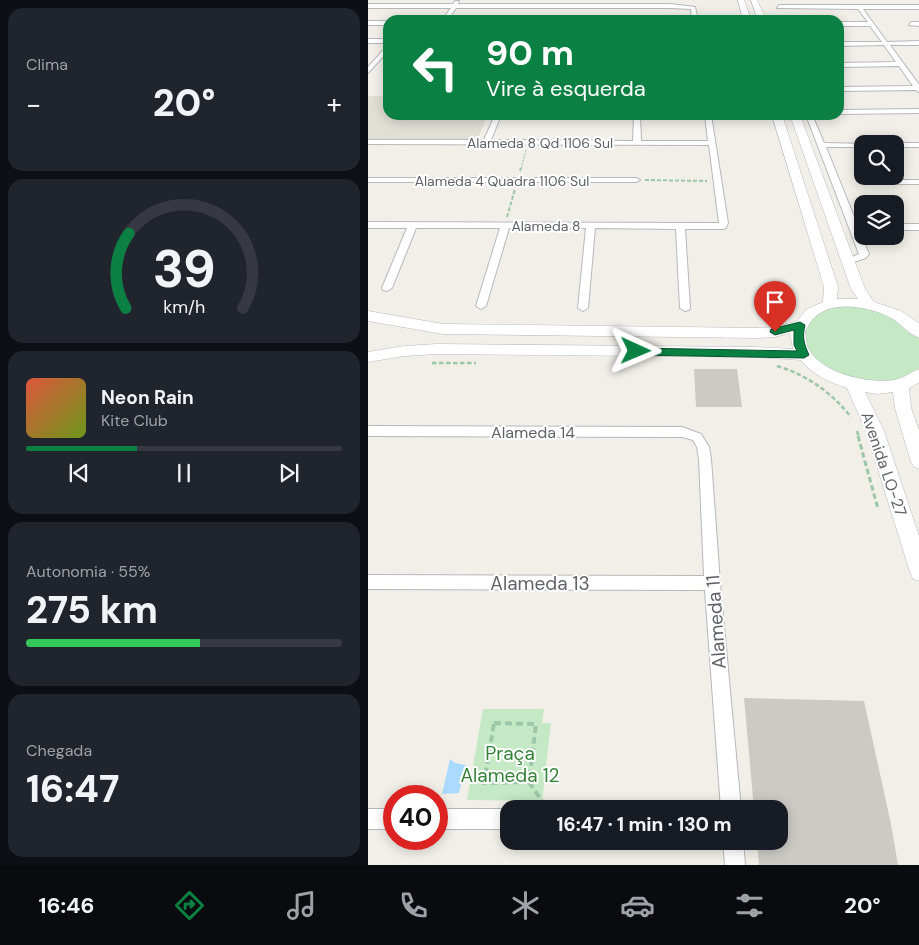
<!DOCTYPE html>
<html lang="pt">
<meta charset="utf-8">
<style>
body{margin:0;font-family:"DM Sans",sans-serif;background:#20242c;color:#f1f3f6;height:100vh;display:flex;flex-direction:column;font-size:19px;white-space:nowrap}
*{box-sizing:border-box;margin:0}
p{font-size:16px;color:#9ea1a6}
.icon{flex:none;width:28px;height:28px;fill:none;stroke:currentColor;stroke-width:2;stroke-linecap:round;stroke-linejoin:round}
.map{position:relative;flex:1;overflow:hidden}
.details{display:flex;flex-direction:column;gap:8px;padding:8px;background:#0d0f14;width:368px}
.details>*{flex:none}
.banner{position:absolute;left:15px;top:15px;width:461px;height:105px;border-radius:15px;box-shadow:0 2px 12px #0003;background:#0b8043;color:#fff;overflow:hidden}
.buttons{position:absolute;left:486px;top:135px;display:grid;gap:10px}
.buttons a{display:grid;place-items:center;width:50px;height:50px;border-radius:10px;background:#171b24;box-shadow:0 2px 12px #0003;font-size:25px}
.speed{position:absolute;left:15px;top:785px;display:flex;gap:10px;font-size:25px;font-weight:700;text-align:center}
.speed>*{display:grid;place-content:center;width:65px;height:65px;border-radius:50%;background:#171b24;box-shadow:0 2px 12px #0003;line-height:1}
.speed .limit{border:8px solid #d22;background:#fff;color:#111}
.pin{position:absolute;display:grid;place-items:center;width:42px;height:42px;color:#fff;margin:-51px -21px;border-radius:50% 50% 50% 0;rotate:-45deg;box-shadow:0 0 5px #0007}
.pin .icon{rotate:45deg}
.me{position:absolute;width:55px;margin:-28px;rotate:91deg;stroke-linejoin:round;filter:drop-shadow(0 0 4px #0008)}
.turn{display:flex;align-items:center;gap:18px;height:105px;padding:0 20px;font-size:22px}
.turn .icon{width:65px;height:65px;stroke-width:2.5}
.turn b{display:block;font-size:35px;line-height:42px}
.big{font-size:38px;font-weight:800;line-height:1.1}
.details .widget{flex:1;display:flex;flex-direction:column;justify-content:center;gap:8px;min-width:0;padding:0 18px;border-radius:15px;background:#20242c}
.details .dial{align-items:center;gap:0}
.dial svg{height:130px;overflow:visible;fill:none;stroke:#363941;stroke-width:7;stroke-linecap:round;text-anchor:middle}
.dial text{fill:#f1f3f6;stroke:none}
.song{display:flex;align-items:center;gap:15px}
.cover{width:60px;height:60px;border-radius:8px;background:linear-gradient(135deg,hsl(10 70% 55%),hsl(80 70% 35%))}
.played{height:5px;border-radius:2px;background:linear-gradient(90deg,#0b8043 35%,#363941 35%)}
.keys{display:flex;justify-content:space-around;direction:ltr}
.heat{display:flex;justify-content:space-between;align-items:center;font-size:28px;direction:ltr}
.charge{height:8px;border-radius:4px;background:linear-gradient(90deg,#34c759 55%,#363941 0)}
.trip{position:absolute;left:132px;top:800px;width:288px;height:50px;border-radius:15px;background:#171b24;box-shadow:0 2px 12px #0003;font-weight:800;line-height:50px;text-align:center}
.tab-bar{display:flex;height:80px;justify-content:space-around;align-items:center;background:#090b0e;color:#9ea1a6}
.tab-bar .icon{width:35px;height:35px}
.tab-bar .on{color:#0b8043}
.tab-bar b{font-size:22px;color:#f1f3f6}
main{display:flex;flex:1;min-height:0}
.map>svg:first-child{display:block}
.education{fill:#e1ded6}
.green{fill:#c5e8c5}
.water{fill:#aadaff}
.building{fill:#cccac5}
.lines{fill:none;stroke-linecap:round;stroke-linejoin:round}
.street-casing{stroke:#b5b8bc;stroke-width:2}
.secondary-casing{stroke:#b6babf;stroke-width:1}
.path-far4{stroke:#9cc7a9;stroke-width:1;stroke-dasharray:2.5 1;stroke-linecap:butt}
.path-far3{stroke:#9cc7a9;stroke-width:2;stroke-dasharray:4 2;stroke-linecap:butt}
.path-far2{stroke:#9cc7a9;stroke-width:2.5;stroke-dasharray:4.5 2.5;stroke-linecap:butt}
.path-far1{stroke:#9cc7a9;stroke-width:3;stroke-dasharray:5.5 3;stroke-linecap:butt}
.path{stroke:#9cc7a9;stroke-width:4;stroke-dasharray:7 4;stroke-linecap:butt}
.street{fill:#fff;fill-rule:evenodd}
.secondary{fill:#fff;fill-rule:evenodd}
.route{fill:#0b8043;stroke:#07532c}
.labels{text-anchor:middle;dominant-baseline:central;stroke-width:4;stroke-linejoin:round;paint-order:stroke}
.far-street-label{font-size:14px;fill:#5f6368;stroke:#fff}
.street-label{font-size:16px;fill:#5f6368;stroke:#fff}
.near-street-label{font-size:19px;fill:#5f6368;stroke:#fff}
.near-park-label{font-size:19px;fill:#348238;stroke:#fff}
</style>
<main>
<section class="details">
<div class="widget"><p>Clima</p>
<div class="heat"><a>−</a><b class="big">20°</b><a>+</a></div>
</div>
<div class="widget dial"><svg viewBox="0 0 100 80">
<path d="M14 69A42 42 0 1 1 86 69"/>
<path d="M14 69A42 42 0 0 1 16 23" stroke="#0b8043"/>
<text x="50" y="56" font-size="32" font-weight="700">39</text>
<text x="50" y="72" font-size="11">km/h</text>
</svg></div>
<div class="widget">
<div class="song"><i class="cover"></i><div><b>Neon Rain</b><p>Kite Club</p></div></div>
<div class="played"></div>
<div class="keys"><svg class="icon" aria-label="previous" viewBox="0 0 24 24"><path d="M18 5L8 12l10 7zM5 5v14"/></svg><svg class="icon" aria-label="pause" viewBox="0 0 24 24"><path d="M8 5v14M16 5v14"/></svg><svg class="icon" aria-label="next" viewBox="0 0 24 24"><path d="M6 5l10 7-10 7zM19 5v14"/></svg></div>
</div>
<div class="widget"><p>Autonomia · 55%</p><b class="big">275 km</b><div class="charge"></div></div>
<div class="widget"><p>Chegada</p><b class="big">16:47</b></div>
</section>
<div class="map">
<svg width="552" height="865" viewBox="0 0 552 865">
<rect width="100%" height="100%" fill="#f1efe8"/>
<path class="education" d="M 0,96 L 20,96 L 20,115 L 120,115 L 109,140 L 0,139 Z"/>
<path class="green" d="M 500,304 L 551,334 L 551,370 L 533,386 L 486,386 L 436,355 L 432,325 L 452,308 Z
M 115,709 L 176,709 L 174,723 L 183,723 L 174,801 L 99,800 Z"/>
<path class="water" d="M 82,759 L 87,763 L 98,765 L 91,793 L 74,794 Z"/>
<path class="building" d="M 326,369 L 369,369 L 374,407 L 328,407 Z
M 376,698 L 496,701 L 523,824 L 530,865 L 391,865 L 389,841 L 411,841 L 411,809 L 386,809 Z"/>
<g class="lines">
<defs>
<path id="street" d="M 87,1 L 91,1 L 90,4 L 302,4 L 327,7 L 330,20 L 324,20 L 323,9 L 302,8 L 88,8 L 80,20 L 74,20 L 83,8 L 0,8 L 0,4 L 85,4 Z
M 411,5 L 552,5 L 552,9 L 495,9 L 519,42 L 552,41 L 552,45 L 522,45 L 552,86 L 552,93 L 548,90 L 471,91 L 471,87 L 545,86 L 531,66 L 471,67 L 471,63 L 528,62 L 516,45 L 471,46 L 471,42 L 514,42 L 502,26 L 471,26 L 471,22 L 500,22 L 490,9 L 409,8 Z
M 0,21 L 20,21 L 20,25 L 0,25 Z
M 543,22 L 552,22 L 552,26 L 541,25 Z
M 0,39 L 20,39 L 20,43 L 0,43 Z
M 20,45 L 20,51 L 0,73 L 0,67 Z
M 552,109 L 552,113 L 471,114 L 471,110 Z
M 127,115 L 133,115 L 123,140 L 265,141 L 266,115 L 272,115 L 273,141 L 340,141 L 337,115 L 343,115 L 360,223 L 358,228 L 355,229 L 317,229 L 322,308 L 321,310 L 317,311 L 312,308 L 308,229 L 227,228 L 220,308 L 215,311 L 210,308 L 218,228 L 141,228 L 118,306 L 113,309 L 108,306 L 132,228 L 48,228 L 24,288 L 19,291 L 15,290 L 14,288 L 39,228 L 0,228 L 0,222 L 351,223 L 341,145 L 0,144 L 0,140 L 116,140 Z
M 438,115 L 444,115 L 456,143 L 498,144 L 495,144 L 495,147 L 458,147 L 501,254 L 498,258 L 480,264 L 475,261 L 491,254 Z
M 528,143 L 552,143 L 552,147 L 528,147 L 528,144 L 525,144 Z
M 0,178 L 268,178 L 272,180 L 268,182 L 0,182 Z
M 502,180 L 552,180 L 552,184 L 505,184 L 501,182 Z
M 528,224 L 552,224 L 552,230 L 528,230 Z
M 0,426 L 314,427 L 333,434 L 341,447 L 343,459 L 352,583 L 373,809 L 353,809 L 337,590 L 0,589 L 0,575 L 336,576 L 331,459 L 329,447 L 325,440 L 314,437 L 0,436 Z
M 0,809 L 26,809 L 26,829 L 0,829 Z
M 69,809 L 141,809 L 141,829 L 69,829 Z
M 355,841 L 375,841 L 377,865 L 357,865 Z"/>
<path id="secondary" d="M 370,0 L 376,0 L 383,20 L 375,20 Z
M 383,0 L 389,0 L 398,20 L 390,20 Z
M 404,115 L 414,115 L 470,287 L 469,299 L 490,299 L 483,289 L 422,115 L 432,115 L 497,289 L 506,302 L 533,311 L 552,324 L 552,338 C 541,335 533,323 523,318 C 503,307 464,299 446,318 C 442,321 440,327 437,331 C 438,336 438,342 439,346 C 452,374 500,384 526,380 C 535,379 543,372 552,369 L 552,382 L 541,388 L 543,408 L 552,433 L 552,469 L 546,467 L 543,462 L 527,408 L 525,392 L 509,394 L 497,392 L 516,431 L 552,539 L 552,581 L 545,579 L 542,572 L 498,431 L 479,388 C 462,382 444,375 433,360 L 387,357 L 69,354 L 36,356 L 0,362 L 0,352 L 36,346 L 69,344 L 387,347 L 425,349 L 422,333 L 407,337 L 389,338 L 75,334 L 0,321 L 0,311 L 75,324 L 389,328 L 407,327 L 429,321 L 439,309 L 455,302 L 456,287 Z"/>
</defs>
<use href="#street" class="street-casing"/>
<use href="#secondary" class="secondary-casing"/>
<path class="path-far4" d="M 153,169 L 158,150"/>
<path class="path-far3" d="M 152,171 L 153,168
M 277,180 L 339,181
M 139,217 L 147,189"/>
<path class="path-far2" d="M 64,363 L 108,363
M 409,366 C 439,375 463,392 483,417
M 489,431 L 491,437"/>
<path class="path-far1" d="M 490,436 L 510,509"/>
<path class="path" d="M 126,723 L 168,724 L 161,782 L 116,783 Z
M 161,782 L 174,801 L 173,809"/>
<use href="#street" class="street"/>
<use href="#secondary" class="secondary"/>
</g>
<path class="route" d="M 432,322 L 437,325 C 434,337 436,344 441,355 L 436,358 L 268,355 L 263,351 L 268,348 L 429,351 L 426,345 L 426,330 L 407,335 L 402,332 L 403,329 Z"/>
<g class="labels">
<g class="far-street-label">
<text x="172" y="143">Alameda 8 Qd 1106 Sul</text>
<text x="134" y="181">Alameda 4 Quadra 1106 Sul</text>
<text x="178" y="226">Alameda 8</text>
</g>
<g class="street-label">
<text x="165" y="432">Alameda 14</text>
<text transform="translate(516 464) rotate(71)">Avenida LO-27</text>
</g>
<g class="near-street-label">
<text x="172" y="583">Alameda 13</text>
<text transform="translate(348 622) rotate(-94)">Alameda 11</text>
</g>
<g class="near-park-label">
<text x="142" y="753">Praça<tspan x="142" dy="22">Alameda 12</tspan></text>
</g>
</g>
</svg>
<div class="buttons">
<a><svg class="icon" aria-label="search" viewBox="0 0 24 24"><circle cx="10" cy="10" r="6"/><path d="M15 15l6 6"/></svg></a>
<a><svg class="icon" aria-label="layers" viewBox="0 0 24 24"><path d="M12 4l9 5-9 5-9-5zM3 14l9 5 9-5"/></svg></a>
</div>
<div class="speed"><div class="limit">40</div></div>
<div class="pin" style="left:407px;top:332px;background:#d93025"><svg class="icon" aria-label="arrive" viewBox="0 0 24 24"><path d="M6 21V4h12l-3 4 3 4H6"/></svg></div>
<svg class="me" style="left:268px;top:351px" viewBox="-20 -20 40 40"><path d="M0-17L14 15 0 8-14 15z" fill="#0b8043" stroke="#fff" stroke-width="4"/></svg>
<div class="trip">16:47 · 1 min · 130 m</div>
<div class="banner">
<div class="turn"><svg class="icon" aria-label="left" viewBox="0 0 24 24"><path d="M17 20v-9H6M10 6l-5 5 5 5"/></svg><div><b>90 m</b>Vire à esquerda</div></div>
</div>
</div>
</main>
<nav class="tab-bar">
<b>16:46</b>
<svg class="icon on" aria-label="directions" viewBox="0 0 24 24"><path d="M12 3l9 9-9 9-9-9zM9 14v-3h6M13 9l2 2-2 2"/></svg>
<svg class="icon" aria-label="music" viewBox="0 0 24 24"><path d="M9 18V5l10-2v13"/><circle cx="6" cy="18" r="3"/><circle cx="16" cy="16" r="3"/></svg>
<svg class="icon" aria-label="phone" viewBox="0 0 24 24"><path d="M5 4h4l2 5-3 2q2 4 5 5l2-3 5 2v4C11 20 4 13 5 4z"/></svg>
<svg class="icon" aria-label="climate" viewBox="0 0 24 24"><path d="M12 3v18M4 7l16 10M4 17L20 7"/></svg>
<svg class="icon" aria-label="car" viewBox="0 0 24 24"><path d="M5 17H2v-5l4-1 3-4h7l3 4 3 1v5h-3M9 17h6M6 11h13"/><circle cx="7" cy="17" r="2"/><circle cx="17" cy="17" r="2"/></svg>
<svg class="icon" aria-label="filters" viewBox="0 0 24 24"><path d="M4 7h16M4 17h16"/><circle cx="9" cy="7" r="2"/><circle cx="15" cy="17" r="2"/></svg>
<b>20°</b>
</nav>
